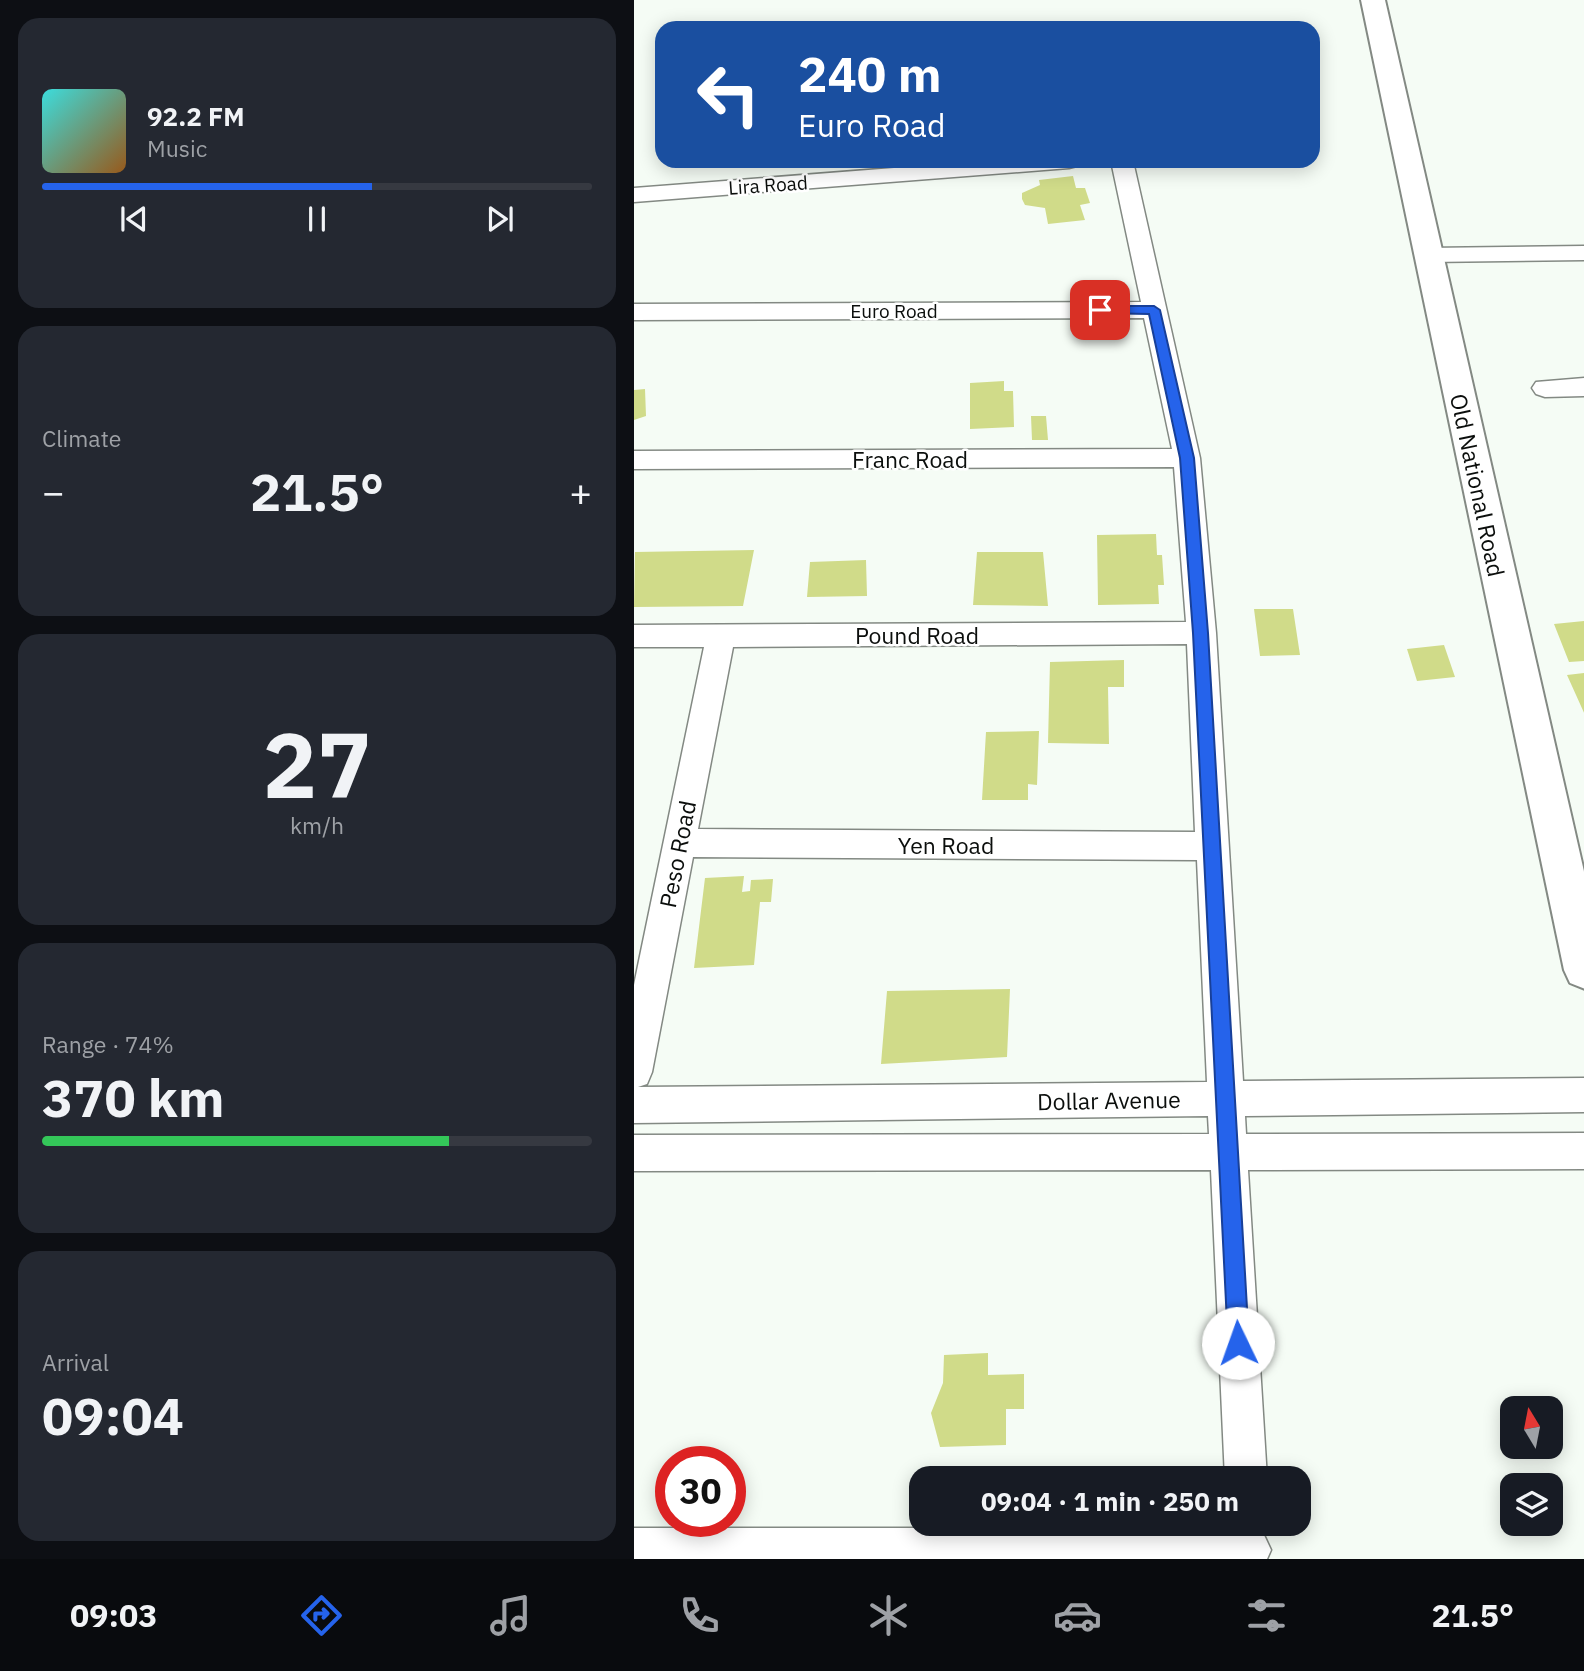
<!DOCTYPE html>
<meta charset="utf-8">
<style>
body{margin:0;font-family:"IBM Plex Sans",sans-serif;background:#242831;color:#f1f3f6;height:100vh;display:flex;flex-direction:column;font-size:26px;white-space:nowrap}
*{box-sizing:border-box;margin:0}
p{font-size:23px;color:#9ea1a6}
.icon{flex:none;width:38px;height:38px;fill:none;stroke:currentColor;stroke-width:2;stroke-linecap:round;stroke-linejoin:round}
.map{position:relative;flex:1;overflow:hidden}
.side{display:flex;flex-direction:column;gap:18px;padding:18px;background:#0d0f14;width:634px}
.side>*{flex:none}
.top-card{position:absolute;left:21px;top:21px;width:665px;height:147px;border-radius:21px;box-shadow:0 4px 18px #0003;background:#1a4fa0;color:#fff;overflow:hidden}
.needle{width:46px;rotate:350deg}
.tools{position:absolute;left:866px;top:1396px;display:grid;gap:14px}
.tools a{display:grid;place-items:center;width:63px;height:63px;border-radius:14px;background:#171b24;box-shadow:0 4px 18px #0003;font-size:35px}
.speed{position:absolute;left:21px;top:1446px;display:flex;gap:14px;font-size:35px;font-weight:700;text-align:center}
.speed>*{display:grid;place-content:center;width:91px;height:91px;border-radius:50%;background:#171b24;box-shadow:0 4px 18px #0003;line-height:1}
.speed .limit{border:10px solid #d22;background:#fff;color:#111}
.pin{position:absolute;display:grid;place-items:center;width:60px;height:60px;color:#fff;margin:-30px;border-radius:14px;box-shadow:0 4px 10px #0006}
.me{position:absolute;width:77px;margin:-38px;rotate:357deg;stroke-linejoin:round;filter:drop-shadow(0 0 5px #0008)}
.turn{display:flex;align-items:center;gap:24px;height:147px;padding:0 28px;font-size:32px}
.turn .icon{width:91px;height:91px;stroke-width:2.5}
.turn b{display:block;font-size:49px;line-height:60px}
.big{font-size:52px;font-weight:700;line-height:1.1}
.side .card{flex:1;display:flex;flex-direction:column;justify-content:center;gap:10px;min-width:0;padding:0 24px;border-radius:21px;background:#242831}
.side .dial{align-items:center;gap:0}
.dial b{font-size:91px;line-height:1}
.song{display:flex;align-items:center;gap:21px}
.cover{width:84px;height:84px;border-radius:10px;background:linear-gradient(135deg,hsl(180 70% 55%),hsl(30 70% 35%))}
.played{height:7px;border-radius:4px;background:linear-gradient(90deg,#2563eb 60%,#363941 60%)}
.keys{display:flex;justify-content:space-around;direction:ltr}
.heat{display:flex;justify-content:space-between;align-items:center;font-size:38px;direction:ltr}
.charge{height:10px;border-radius:5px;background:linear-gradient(90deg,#34c759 74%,#363941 0)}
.trip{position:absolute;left:275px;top:1466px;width:402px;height:70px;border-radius:21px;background:#171b24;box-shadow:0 4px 18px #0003;font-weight:700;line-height:70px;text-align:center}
.menu{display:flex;height:112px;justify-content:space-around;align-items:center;background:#090b0e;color:#9ea1a6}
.menu .icon{width:49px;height:49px}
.menu .on{color:#2563eb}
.menu b{font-size:32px;color:#f1f3f6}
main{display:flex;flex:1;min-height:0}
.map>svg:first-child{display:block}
.building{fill:#d0db89}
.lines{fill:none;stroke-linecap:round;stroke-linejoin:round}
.minor-casing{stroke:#838983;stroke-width:3}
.secondary-casing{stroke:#838983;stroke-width:4}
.minor{fill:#fff;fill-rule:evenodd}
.secondary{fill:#fff;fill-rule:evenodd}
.route{fill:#2563eb;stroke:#184099;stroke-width:2}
.labels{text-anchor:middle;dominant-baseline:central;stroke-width:5;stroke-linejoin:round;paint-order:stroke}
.far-street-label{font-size:19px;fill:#0b0e0c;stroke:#fff}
.street-label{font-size:23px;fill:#0b0e0c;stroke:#fff}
</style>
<main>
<section class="side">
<div class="card">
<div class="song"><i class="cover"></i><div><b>92.2 FM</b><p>Music</p></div></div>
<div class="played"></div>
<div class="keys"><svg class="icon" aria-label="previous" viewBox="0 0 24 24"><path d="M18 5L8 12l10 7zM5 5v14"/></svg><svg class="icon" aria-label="pause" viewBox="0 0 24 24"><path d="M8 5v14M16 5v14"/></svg><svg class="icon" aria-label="next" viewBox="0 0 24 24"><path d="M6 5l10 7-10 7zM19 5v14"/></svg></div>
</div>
<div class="card"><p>Climate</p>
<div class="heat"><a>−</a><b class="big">21.5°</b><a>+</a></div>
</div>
<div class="card dial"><b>27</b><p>km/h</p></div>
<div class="card"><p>Range · 74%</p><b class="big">370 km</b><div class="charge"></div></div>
<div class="card"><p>Arrival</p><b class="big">09:04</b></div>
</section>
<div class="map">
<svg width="951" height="1559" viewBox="0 0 951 1559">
<rect width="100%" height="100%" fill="#f5fcf5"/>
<path class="building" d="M 439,176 L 442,188 L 451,188 L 456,203 L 446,205 L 451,220 L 414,224 L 411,208 L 391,205 L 388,199 L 388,193 L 406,185 L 405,180 Z
M 370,381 L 370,391 L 379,391 L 380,427 L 336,429 L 336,383 Z
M 11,389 L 12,416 L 0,420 L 0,390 Z
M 397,416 L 412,416 L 414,440 L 398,440 Z
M 522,534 L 523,555 L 528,555 L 530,585 L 524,585 L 525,604 L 464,605 L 463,535 Z
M 120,550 L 109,606 L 0,607 L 1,552 Z
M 343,552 L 409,552 L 414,606 L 339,605 Z
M 232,560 L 233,596 L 173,597 L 176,562 Z
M 620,609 L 659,609 L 666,655 L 626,656 Z
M 951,621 L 951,661 L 935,662 L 920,624 Z
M 810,645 L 821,677 L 783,681 L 773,649 Z
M 490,660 L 490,687 L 474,687 L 475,744 L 414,743 L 416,662 Z
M 951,673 L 951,715 L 933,675 Z
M 405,731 L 403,785 L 394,784 L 394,800 L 348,800 L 352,732 Z
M 110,876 L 108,892 L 116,891 L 117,880 L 139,879 L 137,902 L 126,902 L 120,965 L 60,968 L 71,878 Z
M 376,989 L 373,1057 L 247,1064 L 253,991 Z
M 354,1353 L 354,1375 L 390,1374 L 390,1409 L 372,1409 L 372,1445 L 306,1447 L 297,1413 L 309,1383 L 310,1355 Z"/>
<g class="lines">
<defs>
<path id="minor" d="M 350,161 L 446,161 L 443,166 L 435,168 L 0,202 L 0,188 Z
M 477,161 L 499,161 L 566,458 L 582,633 L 609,1081 L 951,1078 L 951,1112 L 611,1116 L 612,1134 L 951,1133 L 951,1169 L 614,1170 L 633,1479 L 591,1479 L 577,1170 L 0,1171 L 0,1135 L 575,1134 L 574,1116 L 0,1123 L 0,985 L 70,647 L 0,647 L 0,625 L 552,622 L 540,467 L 0,469 L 0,451 L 538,449 L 510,318 L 0,320 L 0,304 L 507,302 ZM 553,644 L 561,832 L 64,829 L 99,647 ZM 59,857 L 563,860 L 573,1082 L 4,1087 L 13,1084 L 18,1072 Z
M 951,246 L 951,260 L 794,262 L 786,260 L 782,255 L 786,250 L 794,248 Z
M 951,378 L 951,396 L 911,397 L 902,394 L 898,388 L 902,382 Z
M 0,1528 L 615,1528 L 630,1535 L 637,1550 L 633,1559 L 0,1559 Z"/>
<path id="secondary" d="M 727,0 L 751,0 L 951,876 L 951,989 L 936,983 L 930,970 Z"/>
</defs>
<use href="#minor" class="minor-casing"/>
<use href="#secondary" class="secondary-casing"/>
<use href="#minor" class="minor"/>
<use href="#secondary" class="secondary"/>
</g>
<path class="route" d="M 466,306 L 520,306 L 526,310 L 560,458 L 574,633 L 615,1343 L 612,1350 L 604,1353 L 597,1350 L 594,1343 L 559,633 L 546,458 L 515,314 L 461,313 L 461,307 Z"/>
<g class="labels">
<g class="far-street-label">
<text transform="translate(134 185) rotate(-4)">Lira Road</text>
<text x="260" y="311">Euro Road</text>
</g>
<g class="street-label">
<text x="276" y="459">Franc Road</text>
<text transform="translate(844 485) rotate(78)">Old National Road</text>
<text x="283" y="635">Pound Road</text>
<text x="312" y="845">Yen Road</text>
<text transform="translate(43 854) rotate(-79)">Peso Road</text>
<text transform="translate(475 1100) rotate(-1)">Dollar Avenue</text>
</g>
</g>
</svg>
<div class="tools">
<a><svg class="needle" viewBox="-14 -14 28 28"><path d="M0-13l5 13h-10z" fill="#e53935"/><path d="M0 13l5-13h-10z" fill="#9ea1a6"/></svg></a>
<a><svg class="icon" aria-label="layers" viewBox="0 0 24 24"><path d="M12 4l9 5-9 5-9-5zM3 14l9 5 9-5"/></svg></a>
</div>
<div class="speed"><div class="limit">30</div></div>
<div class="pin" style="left:466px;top:310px;background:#d93025"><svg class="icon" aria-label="arrive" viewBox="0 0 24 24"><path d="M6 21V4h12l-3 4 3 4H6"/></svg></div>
<svg class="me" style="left:604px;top:1343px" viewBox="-20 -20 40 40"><circle r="19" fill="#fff"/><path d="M0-13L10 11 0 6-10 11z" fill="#2563eb"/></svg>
<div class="trip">09:04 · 1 min · 250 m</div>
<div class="top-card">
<div class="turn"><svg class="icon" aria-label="left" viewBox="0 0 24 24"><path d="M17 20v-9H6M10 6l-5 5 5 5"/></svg><div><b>240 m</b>Euro Road</div></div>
</div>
</div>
</main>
<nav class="menu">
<b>09:03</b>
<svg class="icon on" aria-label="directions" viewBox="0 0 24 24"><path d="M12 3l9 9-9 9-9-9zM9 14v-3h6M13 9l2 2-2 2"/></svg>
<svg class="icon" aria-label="music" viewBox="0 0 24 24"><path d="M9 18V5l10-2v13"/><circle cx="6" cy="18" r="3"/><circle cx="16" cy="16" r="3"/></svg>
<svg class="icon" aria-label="phone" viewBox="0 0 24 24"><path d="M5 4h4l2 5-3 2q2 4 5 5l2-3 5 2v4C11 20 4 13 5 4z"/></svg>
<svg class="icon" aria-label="climate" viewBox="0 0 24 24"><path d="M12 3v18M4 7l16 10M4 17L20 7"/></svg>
<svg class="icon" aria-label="car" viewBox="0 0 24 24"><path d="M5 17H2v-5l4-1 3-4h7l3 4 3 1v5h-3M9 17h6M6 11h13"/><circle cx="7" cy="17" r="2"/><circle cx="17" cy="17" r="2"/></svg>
<svg class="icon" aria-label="filters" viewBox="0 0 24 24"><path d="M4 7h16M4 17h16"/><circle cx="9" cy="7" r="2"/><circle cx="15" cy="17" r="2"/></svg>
<b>21.5°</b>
</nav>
